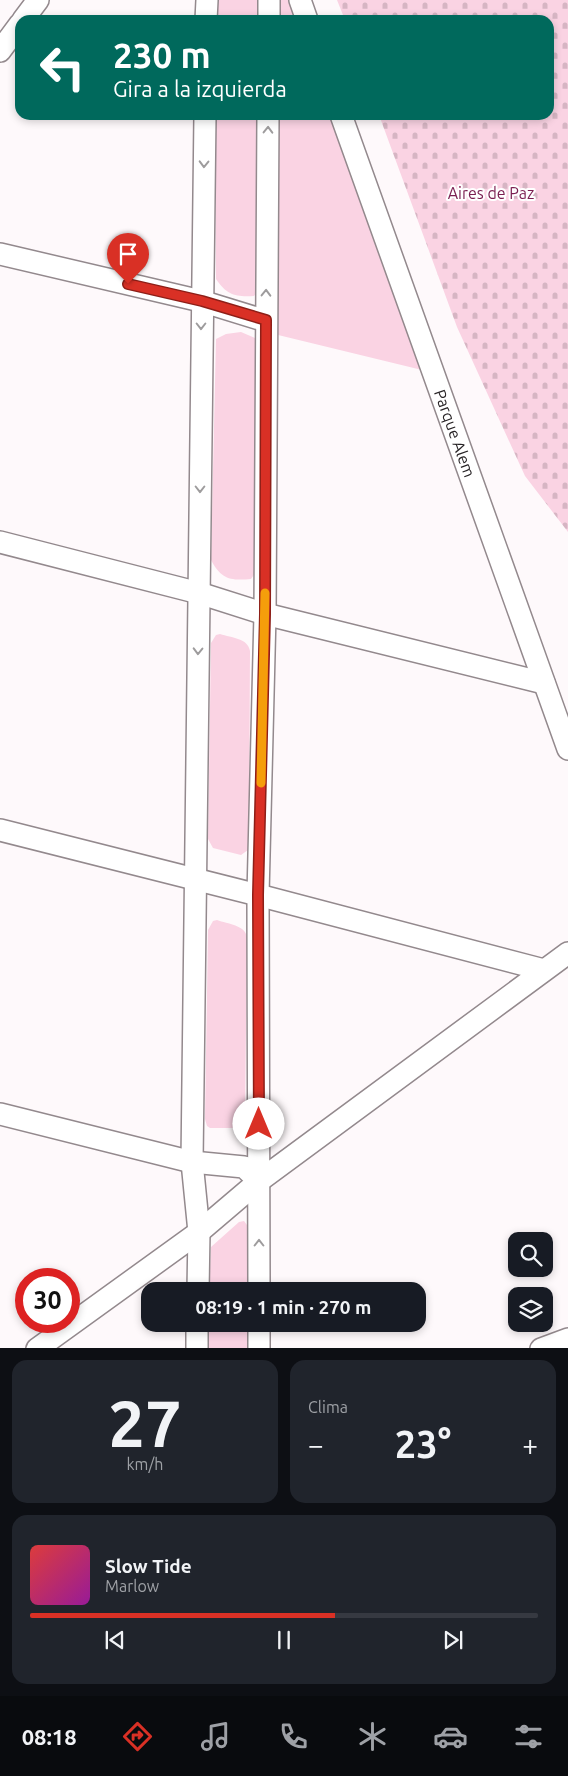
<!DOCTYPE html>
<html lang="es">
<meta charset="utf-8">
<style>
body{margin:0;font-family:Ubuntu,sans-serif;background:#20242c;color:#f1f3f6;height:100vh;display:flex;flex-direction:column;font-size:19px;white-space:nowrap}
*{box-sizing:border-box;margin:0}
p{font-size:16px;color:#9ea1a6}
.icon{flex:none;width:28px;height:28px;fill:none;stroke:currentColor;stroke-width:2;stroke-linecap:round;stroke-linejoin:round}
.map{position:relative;height:1348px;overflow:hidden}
.details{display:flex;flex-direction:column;gap:12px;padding:12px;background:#0d0f14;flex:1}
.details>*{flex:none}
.banner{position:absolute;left:15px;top:15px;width:539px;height:105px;border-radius:15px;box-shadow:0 2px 8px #0003;background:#00695c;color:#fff;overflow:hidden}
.tools{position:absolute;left:508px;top:1232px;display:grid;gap:10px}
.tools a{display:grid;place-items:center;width:45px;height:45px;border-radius:10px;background:#171b24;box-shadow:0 2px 8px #0003;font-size:25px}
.speed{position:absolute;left:15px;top:1268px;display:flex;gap:10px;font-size:25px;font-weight:700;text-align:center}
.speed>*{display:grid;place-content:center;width:65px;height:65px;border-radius:50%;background:#171b24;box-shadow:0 2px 8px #0003;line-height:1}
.speed .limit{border:8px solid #d22;background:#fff;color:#111}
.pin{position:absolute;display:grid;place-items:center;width:42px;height:42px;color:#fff;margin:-51px -21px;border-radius:50% 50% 50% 0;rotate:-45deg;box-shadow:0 0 5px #0007}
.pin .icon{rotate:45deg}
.me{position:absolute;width:55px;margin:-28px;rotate:0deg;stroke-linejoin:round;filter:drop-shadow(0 0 4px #0008)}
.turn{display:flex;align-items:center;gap:18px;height:105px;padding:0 15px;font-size:22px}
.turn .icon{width:65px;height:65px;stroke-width:2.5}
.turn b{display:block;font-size:35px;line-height:42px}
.big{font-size:38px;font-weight:600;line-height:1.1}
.details .widget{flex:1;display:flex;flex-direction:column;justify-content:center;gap:8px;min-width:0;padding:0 18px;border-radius:15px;background:#20242c}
.details .dial{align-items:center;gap:0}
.dial b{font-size:65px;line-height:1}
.song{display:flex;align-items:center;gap:15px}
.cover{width:60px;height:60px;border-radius:8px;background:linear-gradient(135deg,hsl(0 70% 55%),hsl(300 70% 35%))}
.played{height:5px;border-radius:2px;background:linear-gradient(90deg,#d93025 60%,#363941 60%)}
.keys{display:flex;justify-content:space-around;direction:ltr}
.heat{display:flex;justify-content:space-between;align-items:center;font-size:28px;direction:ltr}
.details .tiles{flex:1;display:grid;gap:12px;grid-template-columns:1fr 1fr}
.widget:last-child{grid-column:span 2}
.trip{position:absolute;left:141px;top:1282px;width:285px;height:50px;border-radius:15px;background:#171b24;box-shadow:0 2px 8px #0003;font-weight:600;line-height:50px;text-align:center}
.tabs{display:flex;height:80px;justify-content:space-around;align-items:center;background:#090b0e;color:#9ea1a6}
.tabs .icon{width:35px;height:35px}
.tabs .selected{color:#d93025}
.tabs b{font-size:22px;color:#f1f3f6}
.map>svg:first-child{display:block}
.green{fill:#fad3e3}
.cemetery{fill:url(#cemetery-stones)}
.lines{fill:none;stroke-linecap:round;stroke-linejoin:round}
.minor-casing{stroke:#93898d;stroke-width:24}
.minor{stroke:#fff;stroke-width:21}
.oneway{stroke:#9e9c9d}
.route-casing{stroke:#8d1f18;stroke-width:12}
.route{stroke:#d93025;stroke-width:9}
.slow{stroke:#f59e0b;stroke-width:9}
.labels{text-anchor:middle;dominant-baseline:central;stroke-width:4;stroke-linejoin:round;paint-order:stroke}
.park-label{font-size:16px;fill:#7a1f51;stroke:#fff}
.street-label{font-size:16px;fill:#272325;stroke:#fff}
</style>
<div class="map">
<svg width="568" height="1349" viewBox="0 0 568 1349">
<defs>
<pattern id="cemetery-stones" width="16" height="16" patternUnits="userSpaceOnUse" patternTransform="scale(1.25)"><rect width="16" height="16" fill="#fad3e3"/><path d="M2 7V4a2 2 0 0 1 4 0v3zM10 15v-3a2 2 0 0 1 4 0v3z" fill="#d6b5c3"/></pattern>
</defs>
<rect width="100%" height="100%" fill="#fef9fb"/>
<path class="green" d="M 214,0 L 262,0 L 262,20 L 214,20 Z
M 275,0 L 294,0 L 301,20 L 275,20 Z
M 215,115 L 262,115 L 261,286 L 254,296 C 235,297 227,295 216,279 Z
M 274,115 L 333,115 L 422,370 L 274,334 Z
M 241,332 L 255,338 L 261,350 L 260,566 L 251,579 C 230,581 221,579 211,560 L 216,339 L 226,334 Z
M 220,634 C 232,638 248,638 250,651 L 249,845 L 248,850 L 241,855 L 213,848 L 208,839 L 211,643 L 216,635 Z
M 217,920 C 228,924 245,925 247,937 L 245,1119 L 244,1123 L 237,1128 L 210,1128 L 207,1126 L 205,1119 L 208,930 L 213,921 Z
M 244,1221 L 247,1225 L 248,1230 L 249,1291 L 209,1291 L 211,1247 L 239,1222 Z
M 208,1324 L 249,1324 L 249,1348 L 208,1349 Z"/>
<path class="cemetery" d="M 337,0 L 568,0 L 568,532 L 525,476 L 457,327 L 379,115 L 549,115 L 549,20 L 345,20 Z"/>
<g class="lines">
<defs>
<g id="minor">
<path d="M 300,0 L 307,20"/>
<path d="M 23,20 L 38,0"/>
<path d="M 206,20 L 207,0"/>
<path d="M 269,20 L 269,0"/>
<path d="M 0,51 L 20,24"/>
<path id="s1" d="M 341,115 L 568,749"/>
<path d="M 0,254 L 201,301 L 266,321"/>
<path d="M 0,542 L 199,593 L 265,614 L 544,683"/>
<path d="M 0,830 L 258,895 L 544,970"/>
<path d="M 0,1114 L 192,1162 L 244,1167 L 259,1181"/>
<path d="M 198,1291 L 199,1232 L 192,1162 L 205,115"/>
<path d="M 259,1291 L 258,895 L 265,614 L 268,115"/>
<path d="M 37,1349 L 199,1232 L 259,1181 L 568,953"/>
<path d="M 197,1349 L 197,1324"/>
<path d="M 259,1349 L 259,1324"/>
<path d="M 541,1349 L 568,1339"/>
</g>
</defs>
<use href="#minor" class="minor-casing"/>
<use href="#minor" class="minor"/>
</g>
<defs><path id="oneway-chevron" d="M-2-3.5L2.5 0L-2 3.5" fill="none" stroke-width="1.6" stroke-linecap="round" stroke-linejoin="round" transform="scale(1.25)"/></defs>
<g class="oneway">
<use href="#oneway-chevron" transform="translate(268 130) rotate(-89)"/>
<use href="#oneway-chevron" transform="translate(204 164) rotate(91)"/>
<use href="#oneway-chevron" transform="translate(266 293) rotate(-89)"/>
<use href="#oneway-chevron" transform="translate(201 326) rotate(90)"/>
<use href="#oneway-chevron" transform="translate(200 489) rotate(90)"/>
<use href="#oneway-chevron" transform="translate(198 651) rotate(91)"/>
<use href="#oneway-chevron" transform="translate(259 1243) rotate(-90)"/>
</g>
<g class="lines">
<defs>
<path id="route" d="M 128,284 L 202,301 L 266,320 L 265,614 L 258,895 L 259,1124"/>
</defs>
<use href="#route" class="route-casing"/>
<use href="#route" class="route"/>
<path class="slow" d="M 261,783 L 265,593"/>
</g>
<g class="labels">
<g class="park-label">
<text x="491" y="193">Aires de Paz</text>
</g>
<g class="street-label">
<text stroke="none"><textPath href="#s1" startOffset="338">Parque Alem</textPath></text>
</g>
</g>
</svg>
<div class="tools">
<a><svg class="icon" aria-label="search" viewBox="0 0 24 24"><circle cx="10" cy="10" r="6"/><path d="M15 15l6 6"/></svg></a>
<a><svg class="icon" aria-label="layers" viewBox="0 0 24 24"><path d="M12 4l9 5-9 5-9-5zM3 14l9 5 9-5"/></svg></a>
</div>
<div class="speed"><div class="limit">30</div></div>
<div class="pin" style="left:128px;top:284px;background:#d93025"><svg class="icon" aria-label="arrive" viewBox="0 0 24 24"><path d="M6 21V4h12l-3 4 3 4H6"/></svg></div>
<svg class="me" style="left:259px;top:1124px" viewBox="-20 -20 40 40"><circle r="19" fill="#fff"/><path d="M0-13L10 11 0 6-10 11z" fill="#d93025"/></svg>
<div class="trip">08:19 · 1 min · 270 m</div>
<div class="banner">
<div class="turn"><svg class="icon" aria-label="left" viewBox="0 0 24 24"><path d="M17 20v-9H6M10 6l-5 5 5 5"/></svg><div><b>230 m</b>Gira a la izquierda</div></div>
</div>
</div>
<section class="details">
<div class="tiles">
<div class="widget dial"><b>27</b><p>km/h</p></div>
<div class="widget"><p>Clima</p>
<div class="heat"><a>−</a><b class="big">23°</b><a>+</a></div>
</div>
<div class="widget">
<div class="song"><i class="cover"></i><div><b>Slow Tide</b><p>Marlow</p></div></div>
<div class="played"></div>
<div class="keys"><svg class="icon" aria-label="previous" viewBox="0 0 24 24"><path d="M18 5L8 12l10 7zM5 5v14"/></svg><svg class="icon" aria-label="pause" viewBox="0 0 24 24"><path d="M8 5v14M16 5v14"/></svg><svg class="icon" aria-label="next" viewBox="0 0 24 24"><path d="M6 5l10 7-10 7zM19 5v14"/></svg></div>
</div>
</div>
</section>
<nav class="tabs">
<b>08:18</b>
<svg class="icon selected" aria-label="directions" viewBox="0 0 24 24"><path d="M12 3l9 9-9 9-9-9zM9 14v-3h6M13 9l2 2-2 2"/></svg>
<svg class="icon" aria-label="music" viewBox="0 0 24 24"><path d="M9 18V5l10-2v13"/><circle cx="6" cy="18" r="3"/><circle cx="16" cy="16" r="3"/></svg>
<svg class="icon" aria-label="phone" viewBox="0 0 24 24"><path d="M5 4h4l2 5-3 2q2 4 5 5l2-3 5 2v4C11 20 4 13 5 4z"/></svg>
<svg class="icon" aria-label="climate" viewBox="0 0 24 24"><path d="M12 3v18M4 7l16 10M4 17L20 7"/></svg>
<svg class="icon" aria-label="car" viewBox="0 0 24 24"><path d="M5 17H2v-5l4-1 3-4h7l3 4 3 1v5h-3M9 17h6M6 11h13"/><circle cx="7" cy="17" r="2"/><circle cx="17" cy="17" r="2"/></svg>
<svg class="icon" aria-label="filters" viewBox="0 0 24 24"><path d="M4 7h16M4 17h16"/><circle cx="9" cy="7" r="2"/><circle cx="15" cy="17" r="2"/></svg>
</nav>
